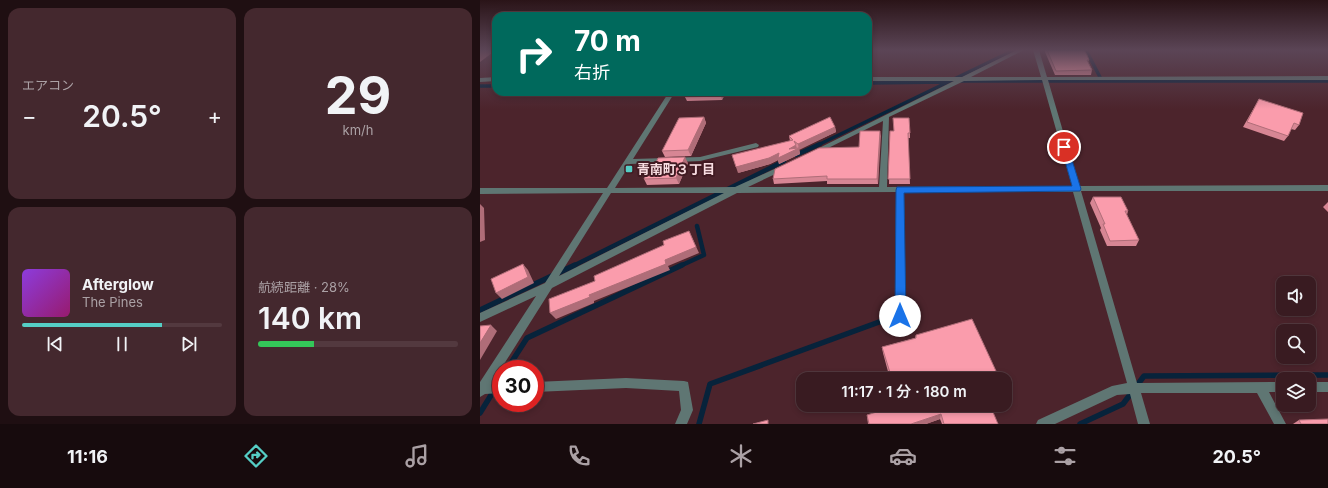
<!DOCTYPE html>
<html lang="ja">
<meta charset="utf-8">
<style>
body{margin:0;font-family:Inter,"Noto Sans JP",sans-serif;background:#44282e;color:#f1f3f6;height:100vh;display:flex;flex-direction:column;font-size:15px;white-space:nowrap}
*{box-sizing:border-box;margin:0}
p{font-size:13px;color:#aba1a5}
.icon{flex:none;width:22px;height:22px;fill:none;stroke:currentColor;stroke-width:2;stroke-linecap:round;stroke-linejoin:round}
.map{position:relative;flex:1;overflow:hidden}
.panel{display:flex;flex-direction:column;gap:8px;padding:8px;background:#1f0f12;width:480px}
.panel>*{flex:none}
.banner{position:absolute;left:12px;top:12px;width:380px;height:84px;border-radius:12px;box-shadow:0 2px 6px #0003,0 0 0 1px #53393f;background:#00695c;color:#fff;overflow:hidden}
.controls{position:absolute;left:796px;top:276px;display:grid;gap:8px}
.controls a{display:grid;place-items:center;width:40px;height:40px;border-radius:8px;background:#391b21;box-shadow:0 2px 6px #0003,0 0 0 1px #53393f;font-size:20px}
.speed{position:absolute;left:12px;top:360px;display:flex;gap:8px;font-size:20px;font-weight:700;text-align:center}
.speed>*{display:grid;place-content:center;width:52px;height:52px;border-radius:50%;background:#391b21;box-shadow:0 2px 6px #0003,0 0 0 1px #53393f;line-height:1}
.speed .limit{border:6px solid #d22;background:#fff;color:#111}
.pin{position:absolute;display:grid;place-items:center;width:34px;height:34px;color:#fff;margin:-17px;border:2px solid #fff;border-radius:50%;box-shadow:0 1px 4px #0007}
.me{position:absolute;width:44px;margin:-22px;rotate:0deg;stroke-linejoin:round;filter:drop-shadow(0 0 3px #0008)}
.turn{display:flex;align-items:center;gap:14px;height:84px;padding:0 16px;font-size:18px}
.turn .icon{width:52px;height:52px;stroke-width:2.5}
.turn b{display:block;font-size:28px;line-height:34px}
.big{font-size:30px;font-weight:600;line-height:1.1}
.panel .widget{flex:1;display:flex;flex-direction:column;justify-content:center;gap:6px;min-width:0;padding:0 14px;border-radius:12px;background:#44282e}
.panel .dial{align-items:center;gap:0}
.dial b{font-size:52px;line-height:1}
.song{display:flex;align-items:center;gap:12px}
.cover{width:48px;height:48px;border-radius:6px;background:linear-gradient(135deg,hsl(270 70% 55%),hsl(320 70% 35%))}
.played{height:4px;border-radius:2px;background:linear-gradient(90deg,#55cec5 70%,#53393f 70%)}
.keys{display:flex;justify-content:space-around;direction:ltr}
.heat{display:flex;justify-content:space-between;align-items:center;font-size:22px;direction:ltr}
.charge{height:6px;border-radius:3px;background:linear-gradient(90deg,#34c759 28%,#53393f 0)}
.panel .tiles{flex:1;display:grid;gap:8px;grid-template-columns:repeat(2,1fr)}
.trip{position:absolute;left:316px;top:372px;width:216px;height:40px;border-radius:12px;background:#391b21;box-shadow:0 2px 6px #0003,0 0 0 1px #53393f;font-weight:600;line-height:40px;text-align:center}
.dock{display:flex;height:64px;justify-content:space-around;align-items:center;background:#170b0d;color:#aba1a5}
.dock .icon{width:28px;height:28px}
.dock .selected{color:#55cec5}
.dock b{font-size:18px;color:#f1f3f6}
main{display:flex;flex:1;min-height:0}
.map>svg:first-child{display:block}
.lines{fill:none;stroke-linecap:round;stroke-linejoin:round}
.stream-far2{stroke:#07233b;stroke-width:3.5}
.stream-far1{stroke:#07233b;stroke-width:4.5}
.stream{stroke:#07233b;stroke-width:5.5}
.minor{fill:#5f7673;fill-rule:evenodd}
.wall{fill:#d78694}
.shaded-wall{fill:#af6d78}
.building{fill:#fa9cac;stroke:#af6d78}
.route{fill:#1a73e8;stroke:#114b97}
.poi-dot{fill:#55cec5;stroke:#411a22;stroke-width:1.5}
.labels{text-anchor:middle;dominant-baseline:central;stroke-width:4;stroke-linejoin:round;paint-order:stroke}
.poi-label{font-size:13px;font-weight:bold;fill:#f9dee2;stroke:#411a22;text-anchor:start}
</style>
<main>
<section class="panel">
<div class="tiles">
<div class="widget"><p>エアコン</p>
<div class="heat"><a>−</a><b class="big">20.5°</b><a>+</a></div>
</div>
<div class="widget dial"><b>29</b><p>km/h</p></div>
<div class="widget">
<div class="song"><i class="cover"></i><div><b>Afterglow</b><p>The Pines</p></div></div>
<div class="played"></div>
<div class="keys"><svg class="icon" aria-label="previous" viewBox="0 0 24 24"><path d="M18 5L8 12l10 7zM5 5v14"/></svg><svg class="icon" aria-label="pause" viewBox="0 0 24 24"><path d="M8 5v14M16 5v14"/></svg><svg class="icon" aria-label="next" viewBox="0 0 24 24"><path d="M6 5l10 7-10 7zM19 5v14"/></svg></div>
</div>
<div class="widget"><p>航続距離 · 28%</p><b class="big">140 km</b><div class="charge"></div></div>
</div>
</section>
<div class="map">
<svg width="848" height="424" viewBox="0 0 848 424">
<rect width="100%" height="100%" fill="#4c242c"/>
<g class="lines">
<path class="stream-far2" d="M 606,50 L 622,81
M 478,81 L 848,81
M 388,83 L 466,82
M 0,86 L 16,86
M 338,145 L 534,50"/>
<path class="stream-far1" d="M 316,155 L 340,144
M 93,266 L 304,161
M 200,266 L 224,255 L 217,226"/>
<path class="stream" d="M 0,310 L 95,265
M 27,369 L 47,338 L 202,265
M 0,413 L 21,379
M 219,424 L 230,384 L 410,318
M 600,424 L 643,404 L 664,376 L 848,375"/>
<path class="minor" d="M 537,50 L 544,50 L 491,77 L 561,77 L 553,50 L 559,50 L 567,77 L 848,76 L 848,80 L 568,80 L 599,186 L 848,185 L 848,191 L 601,191 L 657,383 L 803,382 L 803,392 L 789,392 L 806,424 L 794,424 L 777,393 L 661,393 L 670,424 L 658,424 L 650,394 L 637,395 L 575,424 L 556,424 L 558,420 L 632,386 L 647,383 L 593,192 L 424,192 L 425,316 L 423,319 L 420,320 L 417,319 L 415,316 L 416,192 L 257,193 L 72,288 L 12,383 L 21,383 L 21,393 L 5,394 L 0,397 L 0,382 L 56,296 L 0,322 L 0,313 L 65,283 L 123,193 L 0,194 L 0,188 L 127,188 L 189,92 L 195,92 L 153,159 L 220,157 L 276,143 L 279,145 L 278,147 L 220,161 L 150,164 L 135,188 L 255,187 L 303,165 L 307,167 L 306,169 L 268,187 L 399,187 L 403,121 L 336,154 L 332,154 L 331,152 L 474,81 L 388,81 L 388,77 L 482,77 ZM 562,80 L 592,186 L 407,187 L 409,117 L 484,81 ZM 131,193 L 244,193 L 79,276 Z
M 16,77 L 16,81 L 0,82 L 0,78 Z
M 146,378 L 204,381 L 208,382 L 213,410 L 207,424 L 195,424 L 201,410 L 199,391 L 146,388 L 55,392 L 55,382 Z
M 829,382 L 848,382 L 848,392 L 829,392 Z"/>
</g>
<path class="wall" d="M 565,50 L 604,50 L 609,60 L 608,62 L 612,70 L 611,75 L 575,75 L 565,52 Z
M 246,92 L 242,100 L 207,101 L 205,97 Z
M 779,99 L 819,125 L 815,130 L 811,129 L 808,136 L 804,141 L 763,127 Z
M 224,117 L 226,123 L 211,156 L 185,157 L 182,151 Z
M 355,127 L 356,132 L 319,149 L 320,154 L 299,164 L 298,160 L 290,164 L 258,173 L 310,141 L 309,136 Z
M 400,131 L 398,184 L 347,184 L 347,181 L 294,184 L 293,179 L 379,147 Z
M 410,131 L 430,133 L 430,138 L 428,138 L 430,184 L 409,184 Z
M 208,163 L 199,184 L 167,185 L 164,179 Z
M 613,197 L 648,211 L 647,215 L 659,240 L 656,246 L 627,246 L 620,230 L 621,228 L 610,203 Z
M 848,202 L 848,212 L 843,207 Z
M 436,335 L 516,371 L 514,377 L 507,379 L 410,379 L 403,353 L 402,347 L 435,338 Z
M 419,405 L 518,424 L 462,424 L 460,419 L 446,424 L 388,424 L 387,415 Z
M 819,420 L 848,424 L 813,424 Z"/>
<path class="shaded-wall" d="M 1,50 L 16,50 L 0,62 L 0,51 Z
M 243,92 L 246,92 L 242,100 L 241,96 Z
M 224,117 L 226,123 L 211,156 L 208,150 Z
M 355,127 L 356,132 L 319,150 L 318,144 Z
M 400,131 L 401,136 L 398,184 L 397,179 Z
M 316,145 L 317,149 L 319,148 L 320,154 L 299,164 L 298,160 L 290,164 L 258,173 L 256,167 L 309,149 Z
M 205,157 L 208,163 L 199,184 L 196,178 Z
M 0,204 L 4,208 L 5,240 L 0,242 Z
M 209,231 L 219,253 L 188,266 L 190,270 L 114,301 L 114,303 L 76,319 L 70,313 L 109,295 Z
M 43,264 L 48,270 L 54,283 L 22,299 L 16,293 Z
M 11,325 L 17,331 L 0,360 L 0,343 Z
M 516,371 L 514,377 L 507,379 L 497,379 L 497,377 Z
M 461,414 L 460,419 L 446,424 L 431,424 Z"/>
<path class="building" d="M 567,50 L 604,50 L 607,55 L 609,60 L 607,60 L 612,70 L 576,71 Z
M 208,92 L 243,92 L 241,96 L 205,97 Z
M 779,99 L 823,113 L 819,125 L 814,123 L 808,136 L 767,122 Z
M 224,117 L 208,150 L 182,151 L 199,118 Z
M 350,117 L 355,127 L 318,144 L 314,141 L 316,145 L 309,149 L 319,148 L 298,158 L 299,153 L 289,158 L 256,167 L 252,155 L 313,140 L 309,136 Z
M 413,118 L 429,118 L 430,133 L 428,133 L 430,179 L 408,179 L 410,131 L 414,131 Z
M 380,131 L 400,131 L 397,179 L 347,179 L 347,176 L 293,179 L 295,169 L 339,148 L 379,147 Z
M 205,157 L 196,178 L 164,179 L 170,167 L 174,167 L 178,158 Z
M 613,197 L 641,197 L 648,211 L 645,211 L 659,240 L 630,241 L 623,224 L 625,224 Z
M 209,231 L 216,247 L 185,260 L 186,264 L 109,295 L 110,297 L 70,313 L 69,299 L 115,281 L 114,276 L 184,245 L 183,241 Z
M 43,264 L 48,277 L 16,293 L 11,279 Z
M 492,319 L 516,371 L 497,377 L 498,379 L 412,379 L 402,347 L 436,338 L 436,335 Z
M 11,325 L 0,343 L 0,326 Z
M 419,405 L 510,405 L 518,424 L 464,424 L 461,414 L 431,424 L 389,424 L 387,415 Z
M 848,419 L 848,424 L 821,424 L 819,420 Z
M 288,420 L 288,424 L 273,424 Z"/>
<linearGradient id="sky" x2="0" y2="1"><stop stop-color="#2a1418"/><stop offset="0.46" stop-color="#5b4556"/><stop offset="1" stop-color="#5b4556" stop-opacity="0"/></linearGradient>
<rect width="848" height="109" fill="url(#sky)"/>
<path class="route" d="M 584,145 L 588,147 L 601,189 L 600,191 L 424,193 L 426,316 L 424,319 L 420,321 L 416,319 L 415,316 L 416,190 L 417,187 L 592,186 L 581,147 Z"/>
<rect class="poi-dot" x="145" y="165" width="8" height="8" rx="2"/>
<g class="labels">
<g class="poi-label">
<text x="157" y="169">青南町３丁目</text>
</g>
</g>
</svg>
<div class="controls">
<a><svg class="icon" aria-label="sound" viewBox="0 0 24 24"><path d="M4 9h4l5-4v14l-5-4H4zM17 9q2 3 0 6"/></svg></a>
<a><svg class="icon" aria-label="search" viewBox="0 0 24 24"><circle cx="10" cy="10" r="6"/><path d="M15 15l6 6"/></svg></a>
<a><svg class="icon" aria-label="layers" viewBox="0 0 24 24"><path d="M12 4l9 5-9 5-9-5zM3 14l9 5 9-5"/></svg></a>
</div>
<div class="speed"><div class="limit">30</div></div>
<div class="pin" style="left:584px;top:147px;background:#d93025"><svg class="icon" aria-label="arrive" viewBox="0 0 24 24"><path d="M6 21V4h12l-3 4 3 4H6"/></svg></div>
<svg class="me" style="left:420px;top:316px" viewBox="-20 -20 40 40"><circle r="19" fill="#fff"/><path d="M0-13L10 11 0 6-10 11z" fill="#1a73e8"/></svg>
<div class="trip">11:17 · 1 分 · 180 m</div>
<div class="banner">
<div class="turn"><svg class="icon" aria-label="right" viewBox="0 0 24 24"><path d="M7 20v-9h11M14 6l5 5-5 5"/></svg><div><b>70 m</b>右折</div></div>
</div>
</div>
</main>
<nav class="dock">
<b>11:16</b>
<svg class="icon selected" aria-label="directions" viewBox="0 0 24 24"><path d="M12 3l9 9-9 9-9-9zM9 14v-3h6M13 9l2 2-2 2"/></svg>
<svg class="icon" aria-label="music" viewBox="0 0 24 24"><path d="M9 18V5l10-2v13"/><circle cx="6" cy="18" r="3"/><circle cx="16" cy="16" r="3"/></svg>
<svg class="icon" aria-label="phone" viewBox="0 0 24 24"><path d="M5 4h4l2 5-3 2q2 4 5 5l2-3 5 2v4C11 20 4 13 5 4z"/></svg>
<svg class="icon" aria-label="climate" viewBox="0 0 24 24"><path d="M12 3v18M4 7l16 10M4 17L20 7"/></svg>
<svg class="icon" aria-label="car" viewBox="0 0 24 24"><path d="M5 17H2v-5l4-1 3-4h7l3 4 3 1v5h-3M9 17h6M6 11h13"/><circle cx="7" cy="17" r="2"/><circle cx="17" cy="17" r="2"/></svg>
<svg class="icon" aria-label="filters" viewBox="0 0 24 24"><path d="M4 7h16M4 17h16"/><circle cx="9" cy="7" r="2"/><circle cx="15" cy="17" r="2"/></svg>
<b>20.5°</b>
</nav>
